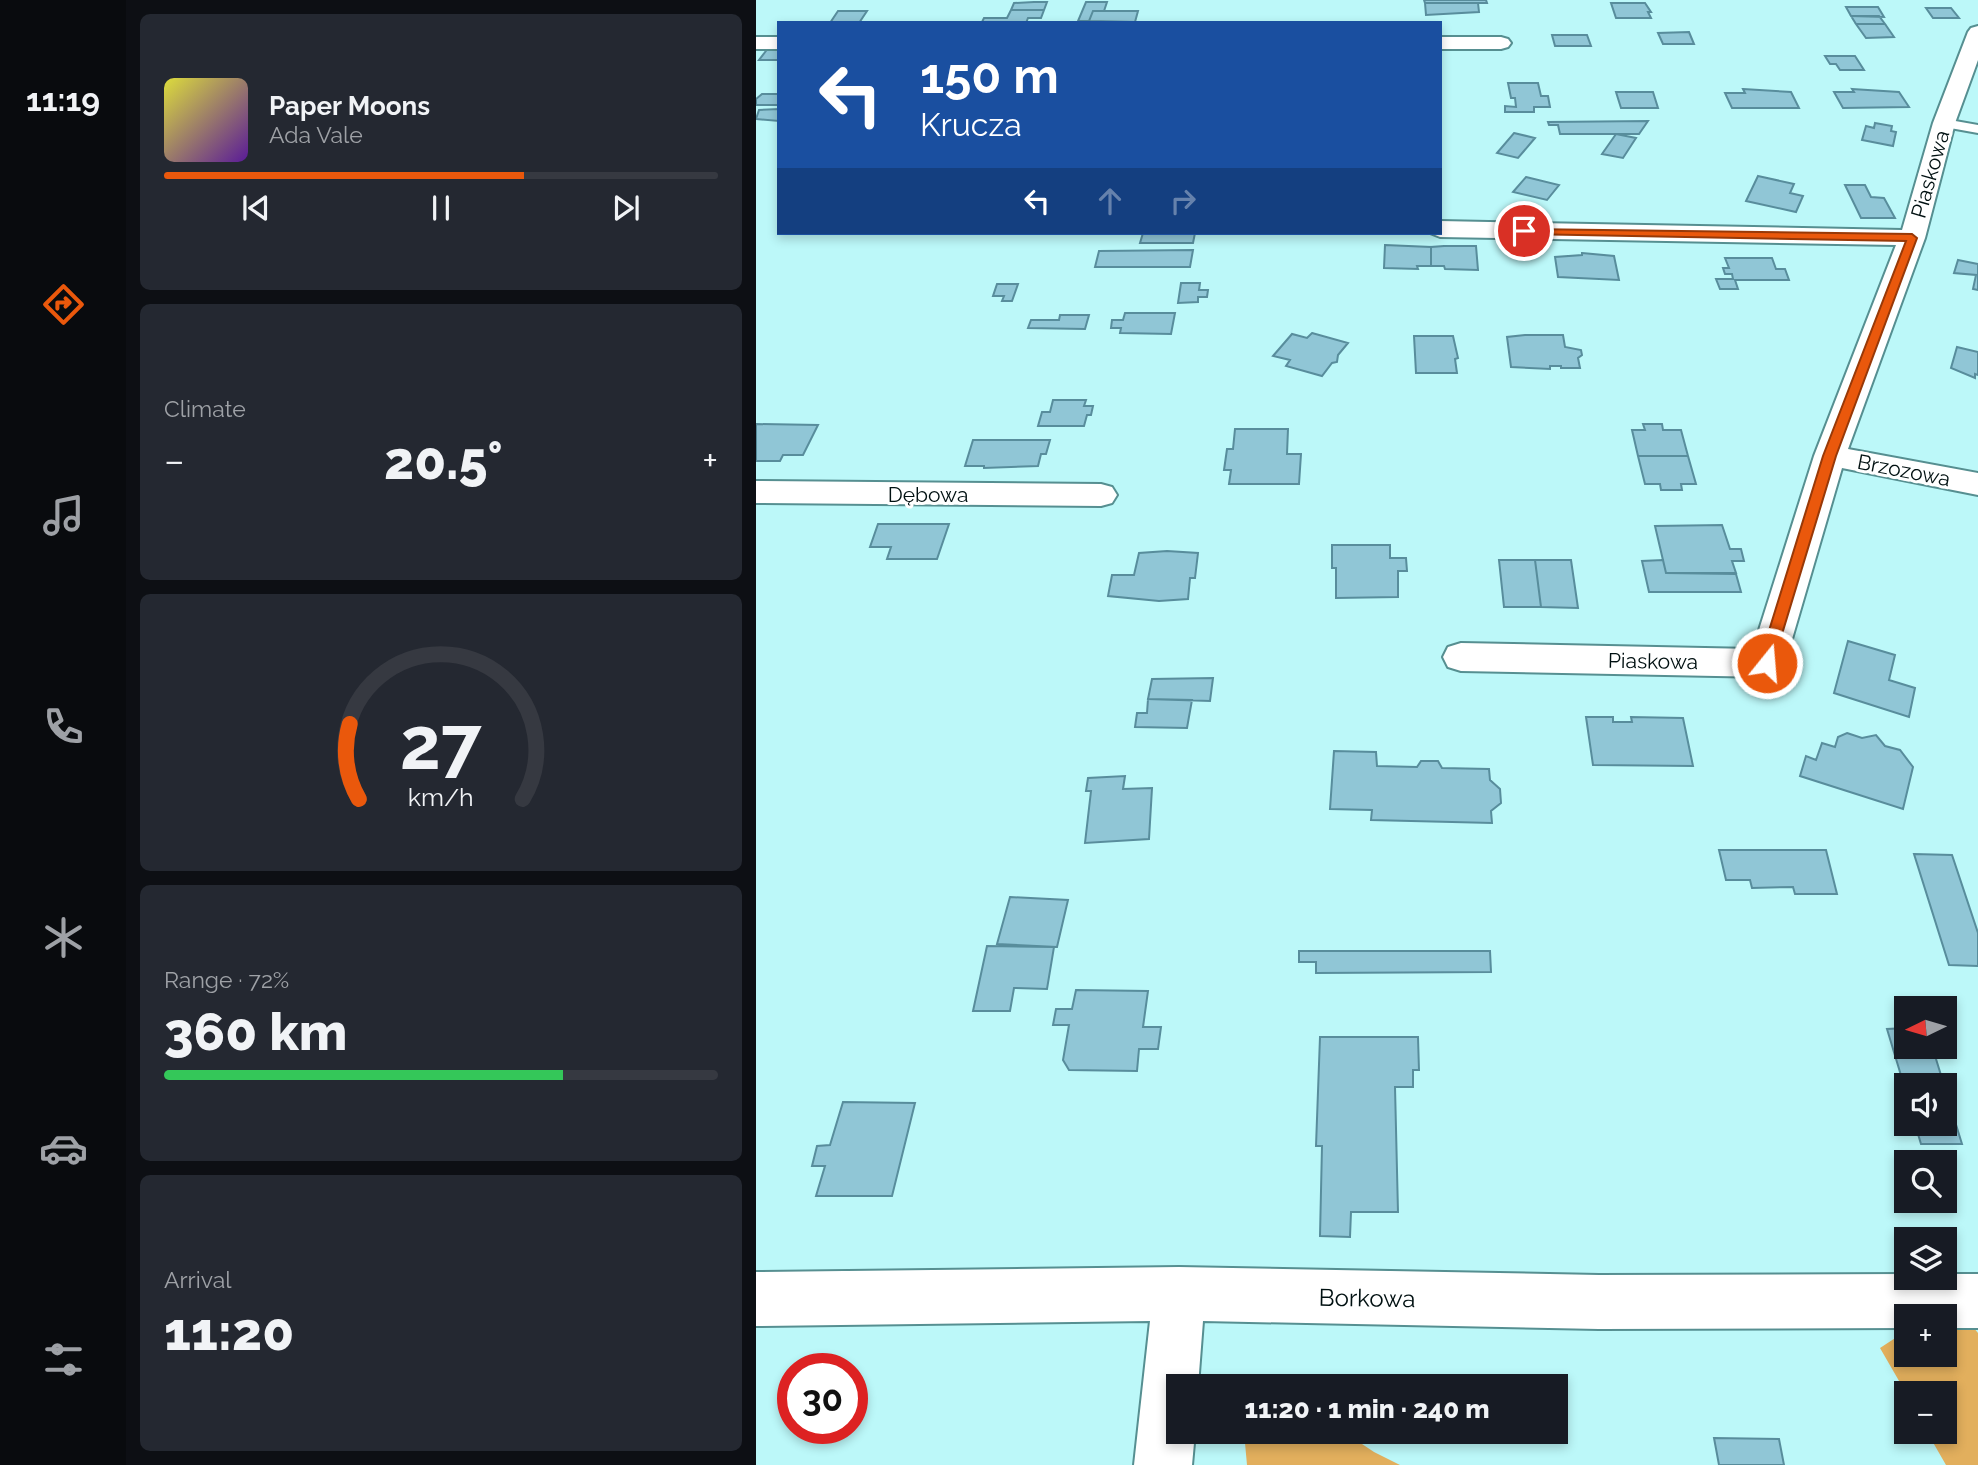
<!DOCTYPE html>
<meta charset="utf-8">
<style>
body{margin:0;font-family:Raleway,sans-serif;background:#242831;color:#f1f3f6;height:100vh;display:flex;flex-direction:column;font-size:26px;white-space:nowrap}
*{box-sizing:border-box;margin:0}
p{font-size:23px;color:#9ea1a6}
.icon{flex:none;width:38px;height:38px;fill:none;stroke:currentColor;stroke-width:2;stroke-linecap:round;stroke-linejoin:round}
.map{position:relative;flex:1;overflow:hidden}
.side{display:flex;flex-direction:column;gap:14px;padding:14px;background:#0d0f14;width:630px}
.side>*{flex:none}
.banner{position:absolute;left:21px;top:21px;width:665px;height:214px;border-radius:0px;box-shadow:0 4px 10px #0003;background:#1a4fa0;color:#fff;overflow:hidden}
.needle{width:46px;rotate:265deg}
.buttons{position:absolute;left:1138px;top:996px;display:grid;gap:14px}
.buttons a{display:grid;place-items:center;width:63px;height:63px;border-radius:0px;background:#171b24;box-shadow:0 4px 10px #0003;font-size:35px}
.speed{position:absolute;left:21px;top:1353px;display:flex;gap:14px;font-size:35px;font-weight:700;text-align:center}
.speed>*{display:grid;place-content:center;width:91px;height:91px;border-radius:50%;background:#171b24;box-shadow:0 4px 10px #0003;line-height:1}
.speed .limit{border:10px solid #d22;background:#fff;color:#111}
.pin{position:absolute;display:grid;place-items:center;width:60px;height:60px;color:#fff;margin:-30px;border:4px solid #fff;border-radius:50%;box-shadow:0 2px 7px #0007}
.me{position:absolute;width:77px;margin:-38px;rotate:17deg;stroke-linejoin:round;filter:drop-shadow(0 0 5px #0008)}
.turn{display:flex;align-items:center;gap:24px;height:147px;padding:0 28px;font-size:32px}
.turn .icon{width:91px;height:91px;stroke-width:2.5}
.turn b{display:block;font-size:49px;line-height:60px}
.lanes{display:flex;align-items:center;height:66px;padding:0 28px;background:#0003;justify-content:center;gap:35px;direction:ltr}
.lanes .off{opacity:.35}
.big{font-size:52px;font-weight:800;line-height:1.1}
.side .card{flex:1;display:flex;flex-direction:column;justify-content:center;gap:10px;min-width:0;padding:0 24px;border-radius:10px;background:#242831}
.side .dial{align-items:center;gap:0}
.dial svg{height:182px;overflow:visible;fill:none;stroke:#363941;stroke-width:7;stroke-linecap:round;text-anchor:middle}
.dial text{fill:#f1f3f6;stroke:none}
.song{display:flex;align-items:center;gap:21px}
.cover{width:84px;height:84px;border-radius:10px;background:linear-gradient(135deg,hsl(60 70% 55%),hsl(270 70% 35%))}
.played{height:7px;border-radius:4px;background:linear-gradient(90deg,#ea580c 65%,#363941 65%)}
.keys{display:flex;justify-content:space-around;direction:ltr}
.heat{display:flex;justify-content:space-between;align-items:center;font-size:38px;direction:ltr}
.charge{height:10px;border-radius:5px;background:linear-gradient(90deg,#34c759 72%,#363941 0)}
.trip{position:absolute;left:410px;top:1374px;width:402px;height:70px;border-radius:0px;background:#171b24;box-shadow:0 4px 10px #0003;font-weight:800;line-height:70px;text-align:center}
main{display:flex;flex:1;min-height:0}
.dock{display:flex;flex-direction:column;width:126px;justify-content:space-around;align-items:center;background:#090b0e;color:#9ea1a6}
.dock .icon{width:49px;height:49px}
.dock .active{color:#ea580c}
.dock b{font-size:32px;color:#f1f3f6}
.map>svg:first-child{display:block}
.green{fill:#e2af5d}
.building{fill:#90c6d6;stroke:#588d9c;stroke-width:2}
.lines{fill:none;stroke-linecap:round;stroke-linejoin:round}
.service-casing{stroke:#568f91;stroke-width:4}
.minor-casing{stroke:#568f91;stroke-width:4}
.service{fill:#fff;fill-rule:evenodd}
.minor{fill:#fff;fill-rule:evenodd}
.route{fill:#ea580c;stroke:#983908;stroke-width:2}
.labels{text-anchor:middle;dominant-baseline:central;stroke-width:6;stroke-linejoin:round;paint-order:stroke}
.street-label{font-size:21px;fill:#001011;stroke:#fff}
.near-street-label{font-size:24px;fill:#001011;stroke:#fff}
</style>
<main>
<nav class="dock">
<b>11:19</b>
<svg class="icon active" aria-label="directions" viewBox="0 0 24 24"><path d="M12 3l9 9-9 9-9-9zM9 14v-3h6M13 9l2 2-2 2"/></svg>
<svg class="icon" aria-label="music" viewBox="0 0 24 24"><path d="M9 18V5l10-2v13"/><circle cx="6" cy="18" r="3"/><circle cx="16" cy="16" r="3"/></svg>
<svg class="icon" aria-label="phone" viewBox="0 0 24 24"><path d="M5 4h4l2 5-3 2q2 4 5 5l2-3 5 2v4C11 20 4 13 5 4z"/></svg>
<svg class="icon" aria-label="climate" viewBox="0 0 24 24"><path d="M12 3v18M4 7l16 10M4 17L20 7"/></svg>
<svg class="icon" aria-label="car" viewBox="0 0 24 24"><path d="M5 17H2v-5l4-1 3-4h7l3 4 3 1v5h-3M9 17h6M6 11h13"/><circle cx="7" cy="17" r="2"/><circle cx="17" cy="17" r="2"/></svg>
<svg class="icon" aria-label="filters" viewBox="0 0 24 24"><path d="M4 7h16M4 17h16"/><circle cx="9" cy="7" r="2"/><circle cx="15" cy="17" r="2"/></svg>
</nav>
<section class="side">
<div class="card">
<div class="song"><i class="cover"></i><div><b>Paper Moons</b><p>Ada Vale</p></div></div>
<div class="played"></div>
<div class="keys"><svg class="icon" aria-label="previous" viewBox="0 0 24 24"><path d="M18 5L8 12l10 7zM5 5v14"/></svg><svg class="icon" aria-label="pause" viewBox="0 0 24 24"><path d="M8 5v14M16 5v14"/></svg><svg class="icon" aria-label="next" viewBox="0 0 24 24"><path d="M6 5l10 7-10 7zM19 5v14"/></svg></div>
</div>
<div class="card"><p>Climate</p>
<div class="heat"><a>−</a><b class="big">20.5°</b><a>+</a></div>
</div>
<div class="card dial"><svg viewBox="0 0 100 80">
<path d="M14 69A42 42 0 1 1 86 69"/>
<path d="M14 69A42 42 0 0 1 10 36" stroke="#ea580c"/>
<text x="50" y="56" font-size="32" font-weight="700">27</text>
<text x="50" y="72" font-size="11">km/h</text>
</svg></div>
<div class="card"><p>Range · 72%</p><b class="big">360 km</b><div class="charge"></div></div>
<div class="card"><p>Arrival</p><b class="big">11:20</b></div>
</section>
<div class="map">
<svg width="1222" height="1465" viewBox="0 0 1222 1465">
<rect width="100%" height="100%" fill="#bcf8f9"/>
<path class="green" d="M 1196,1301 L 1222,1333 L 1222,1465 L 1190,1465 L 1171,1432 L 1188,1432 L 1188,1393 L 1150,1393 L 1124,1348 L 1150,1331 L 1150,1354 L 1188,1354 L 1188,1316 Z
M 488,1432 L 588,1432 L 618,1452 L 644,1465 L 491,1465 Z"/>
<path class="building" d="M 668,0 L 730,0 L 731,3 L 669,3 Z
M 278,2 L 291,2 L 288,10 L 255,10 L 258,3 Z
M 330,2 L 351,2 L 348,11 L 337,11 L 333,21 L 322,21 Z
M 669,3 L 722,3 L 723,12 L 670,15 Z
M 855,3 L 889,3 L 895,12 L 892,12 L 895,18 L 860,18 Z
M 1090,7 L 1122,7 L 1128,17 L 1095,16 Z
M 1170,8 L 1195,8 L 1203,18 L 1177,18 Z
M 255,10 L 288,10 L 285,18 L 272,18 L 270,23 L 226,22 L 228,18 L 251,18 Z
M 82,11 L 111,11 L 103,23 L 74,23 Z
M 337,11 L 382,11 L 379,22 L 333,21 Z
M 1095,16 L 1123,16 L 1129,24 L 1100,24 Z
M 1100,24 L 1129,24 L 1138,37 L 1110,38 Z
M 933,32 L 938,44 L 907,44 L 902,33 Z
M 796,35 L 831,35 L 835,46 L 799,46 Z
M 13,47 L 23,47 L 23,60 L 3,60 Z
M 1069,56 L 1099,56 L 1108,70 L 1084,70 L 1080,64 L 1074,64 Z
M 752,83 L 782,83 L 785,96 L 792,96 L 794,107 L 778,107 L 778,112 L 749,112 L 749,106 L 760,107 L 759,98 L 755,98 Z
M 987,89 L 1035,92 L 1043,108 L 976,108 L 969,93 L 989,93 Z
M 1096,89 L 1143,92 L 1153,107 L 1087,108 L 1078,92 L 1098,92 Z
M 860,92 L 897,92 L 902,108 L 865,108 Z
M 6,94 L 23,94 L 23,105 L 0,105 L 0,99 Z
M 23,109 L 23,121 L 0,119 L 3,110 Z
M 892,121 L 883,134 L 804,134 L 802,125 L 793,125 L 792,122 Z
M 1119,123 L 1136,126 L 1135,131 L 1140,132 L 1137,146 L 1106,140 L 1110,126 L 1118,128 Z
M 758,133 L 779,138 L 762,158 L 741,153 Z
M 860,134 L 880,138 L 867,158 L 846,154 Z
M 1002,176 L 1038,184 L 1034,193 L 1047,196 L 1040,212 L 990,201 Z
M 770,177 L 803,185 L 791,200 L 757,192 Z
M 1089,185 L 1109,185 L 1115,197 L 1128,198 L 1139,218 L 1105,218 Z
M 387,233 L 439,233 L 437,243 L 384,243 Z
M 629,245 L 675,247 L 675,266 L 661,266 L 662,269 L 628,268 Z
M 688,246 L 720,246 L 722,270 L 689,269 L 688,266 L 675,266 L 675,247 Z
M 437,250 L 434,267 L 339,267 L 343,251 Z
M 826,253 L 858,256 L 863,280 L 802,277 L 799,257 L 826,255 Z
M 969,258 L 1016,258 L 1020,269 L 1029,269 L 1033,280 L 979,280 L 982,289 L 964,289 L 960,279 L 977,279 L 976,274 L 969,274 L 967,268 L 973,268 Z
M 1202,260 L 1222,264 L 1222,290 L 1217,289 L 1220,275 L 1198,273 Z
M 425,283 L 444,283 L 443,290 L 452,290 L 451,297 L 442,297 L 442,302 L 422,303 Z
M 241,284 L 262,284 L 256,301 L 246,301 L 248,296 L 237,296 Z
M 369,313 L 419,313 L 415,334 L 364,333 L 365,328 L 355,328 L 356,320 L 367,320 Z
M 304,315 L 333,315 L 329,329 L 272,328 L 275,320 L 303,320 Z
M 556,333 L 592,343 L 582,355 L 581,362 L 576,363 L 566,376 L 530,366 L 534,360 L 517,356 L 536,334 L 551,338 Z
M 769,335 L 807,335 L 809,347 L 825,350 L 826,355 L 822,358 L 824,368 L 805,368 L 805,366 L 794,366 L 794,369 L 755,367 L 751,337 Z
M 658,336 L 697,336 L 702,358 L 699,359 L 701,373 L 660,373 Z
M 1201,347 L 1222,352 L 1222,375 L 1219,374 L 1219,378 L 1195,368 Z
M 297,400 L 330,400 L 328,406 L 337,406 L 335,415 L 331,415 L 328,426 L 282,426 L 286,412 L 294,412 Z
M 0,424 L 62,425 L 47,455 L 27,455 L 24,461 L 0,461 Z
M 887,424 L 906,424 L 907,430 L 925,430 L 932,456 L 882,456 L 876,430 L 889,430 Z
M 479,429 L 532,429 L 531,454 L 545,454 L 543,484 L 473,484 L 475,470 L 468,470 L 471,449 L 477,449 Z
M 217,440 L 294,440 L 290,454 L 285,454 L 282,466 L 228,468 L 228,466 L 209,466 Z
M 882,456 L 932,456 L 940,484 L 925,484 L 926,490 L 905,490 L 904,484 L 889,484 Z
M 122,524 L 193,524 L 181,559 L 131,559 L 135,547 L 114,547 Z
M 966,525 L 974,549 L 985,549 L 988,561 L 976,561 L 980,573 L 910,573 L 899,526 Z
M 576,545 L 634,545 L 634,558 L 650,558 L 651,571 L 642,571 L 642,597 L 580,598 L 580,568 L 576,568 Z
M 411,551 L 442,553 L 439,578 L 434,578 L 432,599 L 403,601 L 352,596 L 356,575 L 378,575 L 383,553 Z
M 743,560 L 779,560 L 785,607 L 748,607 Z
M 779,560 L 815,560 L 822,608 L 785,607 Z
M 907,560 L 910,573 L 980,574 L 985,592 L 893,592 L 886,561 Z
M 1092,641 L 1139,655 L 1133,680 L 1159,688 L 1153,717 L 1078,693 Z
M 457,678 L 454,701 L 392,699 L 396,679 Z
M 392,699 L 436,700 L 431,728 L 379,727 L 381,713 L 391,713 Z
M 830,717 L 857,717 L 857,722 L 876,722 L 875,717 L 927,718 L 937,766 L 837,765 Z
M 1091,733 L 1106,738 L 1120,735 L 1129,746 L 1144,750 L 1157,767 L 1147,809 L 1044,776 L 1050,756 L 1060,760 L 1066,743 L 1079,747 L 1082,737 Z
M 578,751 L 620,752 L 621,766 L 661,767 L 665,761 L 682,761 L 686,768 L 733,769 L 734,780 L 744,789 L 745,803 L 735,811 L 736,823 L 615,820 L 616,810 L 574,809 Z
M 369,776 L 367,789 L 396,788 L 393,839 L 329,843 L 335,791 L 330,791 L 332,778 Z
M 963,850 L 1070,850 L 1081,894 L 1039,894 L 1037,887 L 996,888 L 994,880 L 970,880 Z
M 1158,854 L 1196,855 L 1222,933 L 1222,966 L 1193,965 Z
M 254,897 L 312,900 L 301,947 L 241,944 Z
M 231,946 L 298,947 L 291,989 L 258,988 L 254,1011 L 217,1011 Z
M 543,951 L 734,951 L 735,972 L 560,973 L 560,962 L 543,962 Z
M 320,990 L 392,991 L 387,1027 L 405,1027 L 402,1049 L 383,1049 L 381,1071 L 313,1070 L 307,1060 L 313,1025 L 297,1025 L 300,1009 L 316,1009 Z
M 1150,1028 L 1150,1046 L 1176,1046 L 1188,1085 L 1150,1085 L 1150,1092 L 1131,1029 Z
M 564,1037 L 662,1037 L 663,1070 L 657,1070 L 657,1087 L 639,1087 L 642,1212 L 595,1212 L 594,1237 L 564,1236 L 566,1146 L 560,1146 Z
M 1188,1086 L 1206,1144 L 1165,1144 L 1159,1124 L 1188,1124 Z
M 87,1102 L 159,1103 L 136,1196 L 60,1196 L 69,1166 L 56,1166 L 61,1146 L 74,1145 Z
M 958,1438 L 1023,1439 L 1028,1465 L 963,1465 Z"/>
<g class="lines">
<defs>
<path id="service" d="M 1188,119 L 1222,125 L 1222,133 L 1183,126 L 1183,120 Z"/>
<path id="minor" d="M 1222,26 L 1222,60 L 1199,123 L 1169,238 L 1092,449 L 1222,473 L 1222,495 L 1086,468 L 1029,663 L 1024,673 L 1011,677 L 705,671 L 692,667 L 687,657 L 692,647 L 705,643 L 997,649 L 1058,456 L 1140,245 L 684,237 L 674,233 L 684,233 L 684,221 L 1146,230 L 1177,123 L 1212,32 L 1215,28 Z
M 0,37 L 23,37 L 23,49 L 0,49 Z
M 684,37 L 745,37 L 752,39 L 755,43 L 752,47 L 745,49 L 684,49 Z
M 0,481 L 345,484 L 356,487 L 361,495 L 356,503 L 345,506 L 0,503 Z
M 423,1267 L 843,1275 L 1150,1274 L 1150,1278 L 1188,1278 L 1188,1274 L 1222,1274 L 1222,1328 L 1188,1328 L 1188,1316 L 1150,1316 L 1150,1328 L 843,1329 L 447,1321 L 442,1386 L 422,1386 L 422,1432 L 439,1432 L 436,1465 L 378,1465 L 394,1321 L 0,1326 L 0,1272 Z"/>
</defs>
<use href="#service" class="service-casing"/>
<use href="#minor" class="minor-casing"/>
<use href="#service" class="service"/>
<use href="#minor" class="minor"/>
</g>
<path class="route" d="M 764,229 L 1156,234 L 1161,238 L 1080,456 L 1016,667 L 1005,667 L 1003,663 L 1067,456 L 1150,241 L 768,234 L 764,233 Z"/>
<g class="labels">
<g class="street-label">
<text transform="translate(1174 174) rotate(-74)">Piaskowa</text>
<text transform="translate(1148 470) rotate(11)">Brzozowa</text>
<text x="172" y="494">Dębowa</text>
<text transform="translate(897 661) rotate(1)">Piaskowa</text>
</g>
<g class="near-street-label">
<text transform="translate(611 1298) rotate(1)">Borkowa</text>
</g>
</g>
</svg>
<div class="buttons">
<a><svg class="needle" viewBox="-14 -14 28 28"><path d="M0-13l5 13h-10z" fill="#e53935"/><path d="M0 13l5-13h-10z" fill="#9ea1a6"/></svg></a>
<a><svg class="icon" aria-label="sound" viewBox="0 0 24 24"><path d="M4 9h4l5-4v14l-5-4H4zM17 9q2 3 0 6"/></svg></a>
<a><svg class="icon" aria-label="search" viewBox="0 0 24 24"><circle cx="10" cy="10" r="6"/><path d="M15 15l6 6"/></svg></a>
<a><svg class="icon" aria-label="layers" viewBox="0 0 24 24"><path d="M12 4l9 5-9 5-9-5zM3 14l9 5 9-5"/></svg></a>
<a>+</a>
<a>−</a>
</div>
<div class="speed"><div class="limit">30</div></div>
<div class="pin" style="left:768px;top:231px;background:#d93025"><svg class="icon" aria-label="arrive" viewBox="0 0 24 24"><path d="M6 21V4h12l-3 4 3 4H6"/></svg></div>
<svg class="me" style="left:1011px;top:663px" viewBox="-20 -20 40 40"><circle r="17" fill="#ea580c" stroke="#fff" stroke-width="3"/><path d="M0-11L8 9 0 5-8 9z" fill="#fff"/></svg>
<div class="trip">11:20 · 1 min · 240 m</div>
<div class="banner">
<div class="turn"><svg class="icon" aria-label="left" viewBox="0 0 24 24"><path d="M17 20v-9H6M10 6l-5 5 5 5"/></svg><div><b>150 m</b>Krucza</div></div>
<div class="lanes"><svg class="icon" aria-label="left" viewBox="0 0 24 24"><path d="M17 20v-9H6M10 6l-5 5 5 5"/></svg><svg class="icon off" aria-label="ahead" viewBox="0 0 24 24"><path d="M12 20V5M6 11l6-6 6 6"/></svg><svg class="icon off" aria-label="right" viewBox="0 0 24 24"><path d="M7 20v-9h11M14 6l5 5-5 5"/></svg></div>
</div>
</div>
</main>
